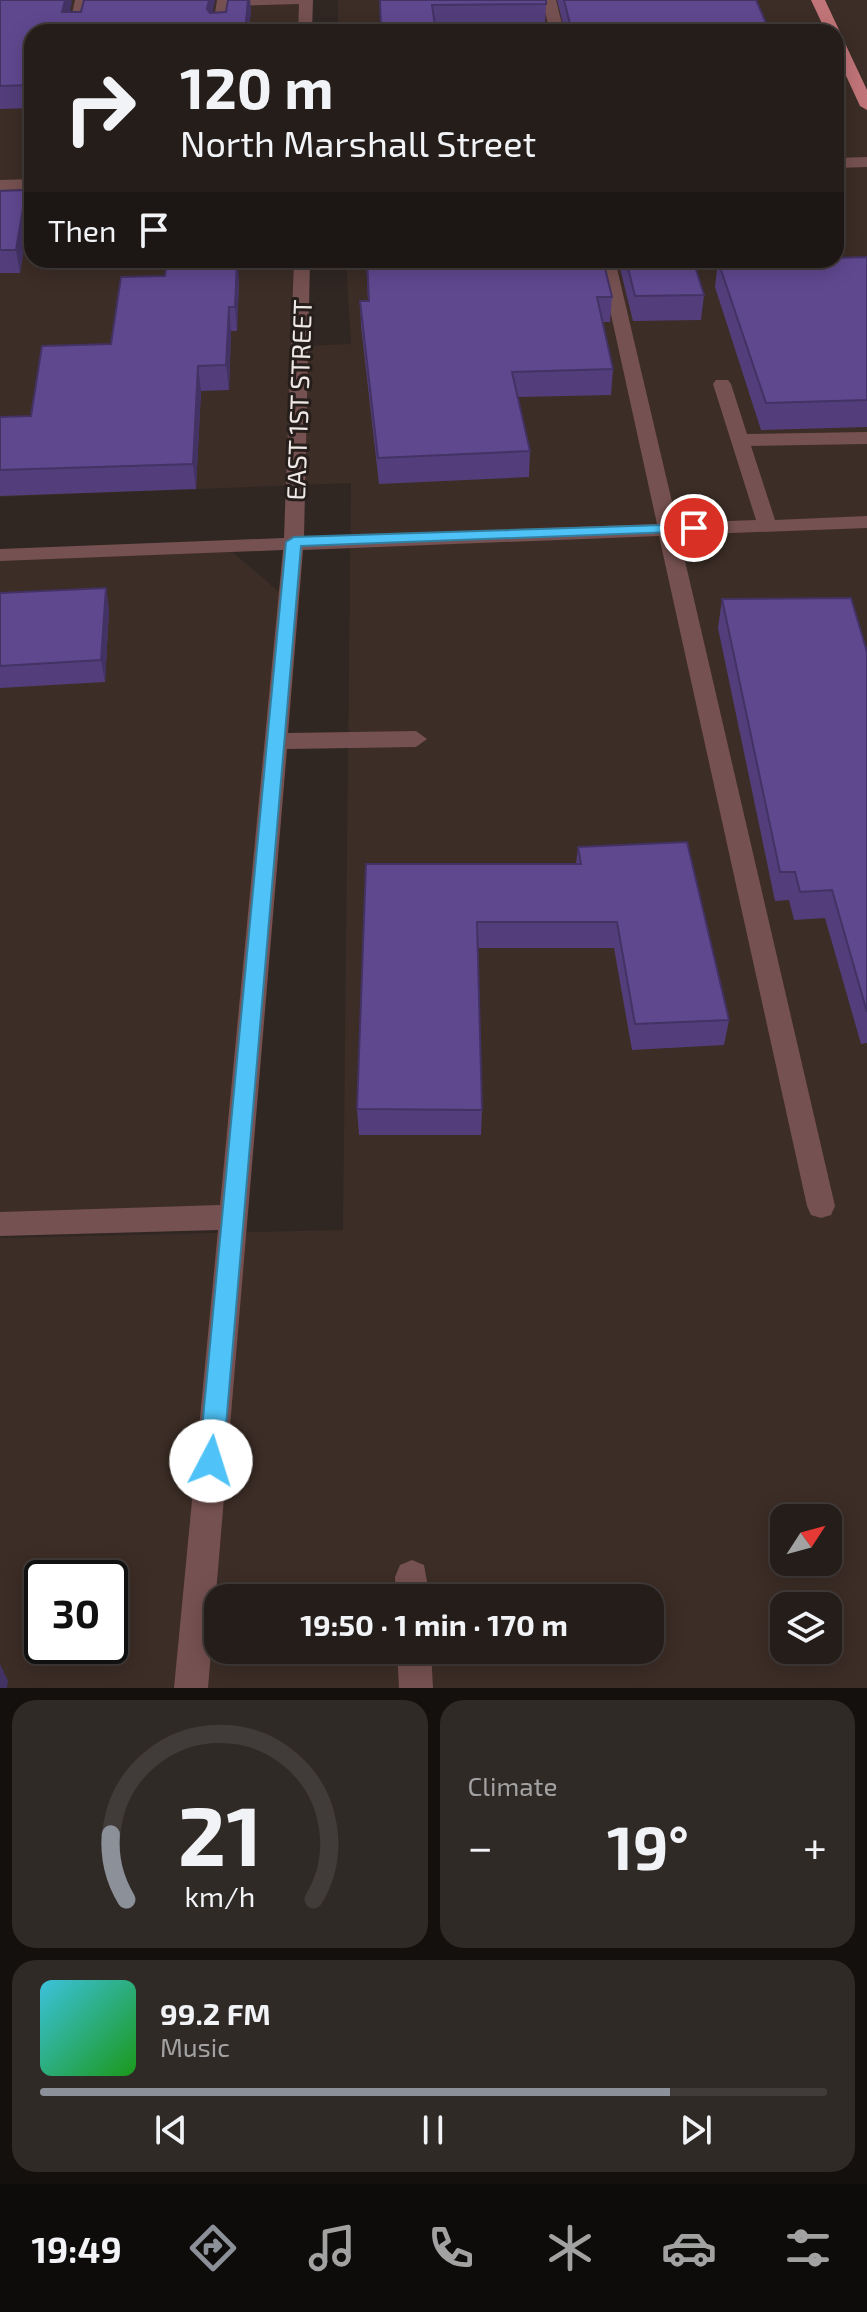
<!DOCTYPE html>
<meta charset="utf-8">
<style>
body{margin:0;font-family:"Exo 2",sans-serif;background:#302a27;color:#f1f3f6;height:100vh;display:flex;flex-direction:column;font-size:30px;white-space:nowrap}
*{box-sizing:border-box;margin:0}
p{font-size:26px;color:#a3a2a2}
.icon{flex:none;width:44px;height:44px;fill:none;stroke:currentColor;stroke-width:2;stroke-linecap:round;stroke-linejoin:round}
.map{position:relative;height:1688px;overflow:hidden}
.side{display:flex;flex-direction:column;gap:12px;padding:12px;background:#14100e;flex:1}
.side>*{flex:none}
.banner{position:absolute;left:24px;top:24px;width:820px;height:244px;border-radius:24px;box-shadow:0 4px 20px #0003,0 0 0 2px #413b39;background:#241d1a;color:#f1f3f6;overflow:hidden}
.needle{width:52px;rotate:54deg}
.controls{position:absolute;left:770px;top:1504px;display:grid;gap:16px}
.controls a{display:grid;place-items:center;width:72px;height:72px;border-radius:16px;background:#241d1a;box-shadow:0 4px 20px #0003,0 0 0 2px #413b39;font-size:40px}
.speed{position:absolute;left:24px;top:1560px;display:flex;gap:16px;font-size:40px;font-weight:700;text-align:center}
.speed>*{display:grid;place-content:center;width:104px;height:104px;border-radius:50%;background:#241d1a;box-shadow:0 4px 20px #0003,0 0 0 2px #413b39;line-height:1}
.speed .limit{border:4px solid #111;border-radius:12px;background:#fff;color:#111}
.pin{position:absolute;display:grid;place-items:center;width:68px;height:68px;color:#fff;margin:-34px;border:4px solid #fff;border-radius:50%;box-shadow:0 2px 8px #0007}
.me{position:absolute;width:88px;margin:-44px;rotate:5deg;stroke-linejoin:round;filter:drop-shadow(0 0 6px #0008)}
.turn{display:flex;align-items:center;gap:28px;height:168px;padding:0 24px;font-size:36px}
.turn .icon{width:104px;height:104px;stroke-width:2.5}
.turn b{display:block;font-size:56px;line-height:68px}
.then{display:flex;align-items:center;height:76px;padding:0 24px;background:#0003;gap:16px;font-size:30px}
.big{font-size:60px;font-weight:700;line-height:1.1}
.side .widget{flex:1;display:flex;flex-direction:column;justify-content:center;gap:12px;min-width:0;padding:0 28px;border-radius:24px;background:#302a27}
.side .dial{align-items:center;gap:0}
.dial svg{height:208px;overflow:visible;fill:none;stroke:#413b39;stroke-width:7;stroke-linecap:round;text-anchor:middle}
.dial text{fill:#f1f3f6;stroke:none}
.song{display:flex;align-items:center;gap:24px}
.cover{width:96px;height:96px;border-radius:12px;background:linear-gradient(135deg,hsl(190 70% 55%),hsl(120 70% 35%))}
.played{height:8px;border-radius:4px;background:linear-gradient(90deg,#8c9099 80%,#413b39 80%)}
.keys{display:flex;justify-content:space-around;direction:ltr}
.heat{display:flex;justify-content:space-between;align-items:center;font-size:44px;direction:ltr}
.side .tiles{flex:1;display:grid;gap:12px;grid-template-columns:1fr 1fr}
.widget:last-child{grid-column:span 2}
.trip{position:absolute;left:204px;top:1584px;width:460px;height:80px;border-radius:24px;background:#241d1a;box-shadow:0 4px 20px #0003,0 0 0 2px #413b39;font-weight:700;line-height:80px;text-align:center}
.menu{display:flex;height:128px;justify-content:space-around;align-items:center;background:#0e0c0a;color:#a3a2a2}
.menu .icon{width:56px;height:56px}
.menu .current{color:#8c9099}
.menu b{font-size:36px;color:#f1f3f6}
.map>svg:first-child{display:block}
.built{fill:#3c2d26;fill-rule:evenodd}
.lines{fill:none;stroke-linecap:round;stroke-linejoin:round}
.minor{fill:#765151;fill-rule:evenodd}
.major{fill:#c17578;fill-rule:evenodd}
.wall{fill:#533e7b}
.shaded-wall{fill:#433264}
.building{fill:#60488f;stroke:#433264;stroke-width:2}
.route{fill:#4fc3f7;stroke:#337fa1;stroke-width:2}
.labels{text-anchor:middle;dominant-baseline:central;stroke-width:6;stroke-linejoin:round;paint-order:stroke}
.street-label{font-size:26px;fill:#eee8e6;stroke:#261e1a}
</style>
<div class="map">
<svg width="867" height="1688" viewBox="0 0 867 1688">
<rect width="100%" height="100%" fill="#302723"/>
<path class="built" d="M 0,0 L 306,0 L 305,32 L 32,32 L 32,260 L 302,260 L 300,346 L 351,344 L 346,260 L 836,260 L 836,32 L 338,32 L 338,0 L 867,0 L 867,1688 L 0,1688 L 0,1238 L 343,1230 L 351,483 L 0,497 ZM 784,1518 L 828,1518 L 828,1562 L 784,1562 ZM 42,1578 L 110,1578 L 110,1646 L 42,1646 ZM 218,1598 L 650,1598 L 650,1650 L 218,1650 ZM 784,1606 L 828,1606 L 828,1650 L 784,1650 Z
M 224,545 L 289,600 L 233,1217 L 0,1220 L 0,555 Z"/>
<g class="lines">
<path class="minor" d="M 75,0 L 89,0 L 82,32 L 68,32 Z
M 217,0 L 313,0 L 312,32 L 298,32 L 299,4 L 228,6 L 226,32 L 212,32 Z
M 542,0 L 556,0 L 564,32 L 550,32 Z
M 867,157 L 867,167 L 836,168 L 836,158 Z
M 32,179 L 32,189 L 0,190 L 0,180 Z
M 294,260 L 310,260 L 304,537 L 657,524 L 599,260 L 615,260 L 677,523 L 756,520 L 713,384 L 716,380 L 728,380 L 731,384 L 747,434 L 867,432 L 867,444 L 751,446 L 775,520 L 867,516 L 867,528 L 679,535 L 835,1206 L 831,1215 L 821,1218 L 811,1215 L 807,1206 L 659,536 L 303,550 L 288,733 L 416,731 L 427,739 L 416,747 L 287,749 L 208,1688 L 174,1688 L 218,1230 L 0,1236 L 0,1212 L 220,1205 L 283,550 L 0,561 L 0,549 L 284,538 Z
M 412,1560 L 424,1565 L 430,1598 L 396,1598 L 395,1577 L 400,1565 Z
M 397,1650 L 431,1650 L 433,1688 L 399,1688 Z"/>
<path class="major" d="M 811,0 L 825,0 L 840,32 L 837,35 L 843,39 L 867,90 L 867,110 L 860,106 L 836,54 L 836,32 L 826,32 Z"/>
</g>
<path class="wall" d="M 0,0 L 71,0 L 70,12 L 81,12 L 84,0 L 215,0 L 212,13 L 251,8 L 249,32 L 32,32 L 32,108 L 0,109 Z
M 380,0 L 546,4 L 545,26 L 381,28 Z
M 557,0 L 756,0 L 770,32 L 565,32 Z
M 26,190 L 30,212 L 20,273 L 0,273 L 0,191 Z
M 867,257 L 867,427 L 761,430 L 715,287 L 718,261 Z
M 366,260 L 603,260 L 612,297 L 610,322 L 602,322 L 613,369 L 611,395 L 517,397 L 530,451 L 529,477 L 379,484 L 361,326 L 360,301 L 368,301 Z
M 618,260 L 693,260 L 704,295 L 701,320 L 633,321 Z
M 239,280 L 237,331 L 231,331 L 229,390 L 201,391 L 196,489 L 0,496 L 0,417 L 31,416 Z
M 106,588 L 109,610 L 105,682 L 0,688 L 0,593 Z
M 722,599 L 867,652 L 867,1043 L 861,1044 L 825,918 L 794,920 L 789,900 L 775,901 L 718,628 Z
M 578,847 L 729,1020 L 724,1045 L 632,1050 L 614,948 L 478,948 L 482,1110 L 481,1135 L 359,1135 L 357,1109 L 366,864 L 576,864 Z"/>
<path class="shaded-wall" d="M 65,0 L 71,0 L 72,2 L 66,32 L 62,12 Z
M 209,0 L 215,0 L 209,32 L 207,9 Z
M 248,0 L 250,0 L 251,8 L 249,32 L 245,32 Z
M 26,190 L 30,212 L 20,273 L 16,250 Z
M 238,260 L 239,280 L 237,331 L 235,307 Z
M 229,307 L 231,331 L 229,390 L 226,365 Z
M 198,366 L 201,391 L 196,489 L 193,464 Z
M 106,588 L 109,610 L 105,682 L 101,660 Z
M 0,1664 L 8,1681 L 7,1688 L 0,1688 Z"/>
<path class="building" d="M 0,0 L 65,0 L 62,12 L 81,12 L 84,0 L 209,0 L 207,9 L 210,13 L 226,12 L 228,0 L 248,0 L 245,32 L 32,32 L 32,85 L 0,86 Z
M 380,0 L 546,0 L 546,4 L 432,5 L 436,32 L 353,32 L 353,29 L 381,28 Z
M 564,0 L 756,0 L 770,32 L 572,32 Z
M 26,190 L 16,250 L 0,250 L 0,191 Z
M 867,257 L 867,400 L 766,403 L 718,261 L 836,260 L 836,258 Z
M 167,260 L 237,260 L 235,307 L 229,307 L 226,365 L 198,366 L 193,464 L 0,470 L 0,417 L 31,416 L 42,346 L 111,344 L 121,277 L 165,276 Z
M 367,260 L 603,260 L 612,297 L 597,297 L 613,369 L 512,372 L 530,451 L 378,458 L 360,301 L 369,301 Z
M 626,260 L 693,260 L 704,295 L 635,296 Z
M 106,588 L 101,660 L 0,666 L 0,593 Z
M 851,598 L 867,652 L 867,1012 L 832,890 L 800,892 L 795,872 L 780,872 L 722,599 Z
M 687,842 L 729,1020 L 635,1024 L 617,922 L 477,922 L 482,1110 L 357,1109 L 366,864 L 581,864 L 578,847 Z"/>
<path class="route" d="M 694,524 L 699,525 L 699,531 L 301,546 L 223,1461 L 220,1469 L 211,1473 L 203,1469 L 199,1461 L 286,542 L 294,537 Z"/>
<g class="labels">
<g class="street-label">
<text transform="translate(298 400) rotate(-88)">EAST 1ST STREET</text>
</g>
</g>
</svg>
<div class="controls">
<a><svg class="needle" viewBox="-14 -14 28 28"><path d="M0-13l5 13h-10z" fill="#e53935"/><path d="M0 13l5-13h-10z" fill="#a3a2a2"/></svg></a>
<a><svg class="icon" aria-label="layers" viewBox="0 0 24 24"><path d="M12 4l9 5-9 5-9-5zM3 14l9 5 9-5"/></svg></a>
</div>
<div class="speed"><div class="limit">30</div></div>
<div class="pin" style="left:694px;top:528px;background:#d93025"><svg class="icon" aria-label="arrive" viewBox="0 0 24 24"><path d="M6 21V4h12l-3 4 3 4H6"/></svg></div>
<svg class="me" style="left:211px;top:1461px" viewBox="-20 -20 40 40"><circle r="19" fill="#fff"/><path d="M0-13L10 11 0 6-10 11z" fill="#4fc3f7"/></svg>
<div class="trip">19:50 · 1 min · 170 m</div>
<div class="banner">
<div class="turn"><svg class="icon" aria-label="right" viewBox="0 0 24 24"><path d="M7 20v-9h11M14 6l5 5-5 5"/></svg><div><b>120 m</b>North Marshall Street</div></div>
<div class="then">Then<svg class="icon" aria-label="arrive" viewBox="0 0 24 24"><path d="M6 21V4h12l-3 4 3 4H6"/></svg></div>
</div>
</div>
<section class="side">
<div class="tiles">
<div class="widget dial"><svg viewBox="0 0 100 80">
<path d="M14 69A42 42 0 1 1 86 69"/>
<path d="M14 69A42 42 0 0 1 8 44" stroke="#8c9099"/>
<text x="50" y="56" font-size="32" font-weight="700">21</text>
<text x="50" y="72" font-size="11">km/h</text>
</svg></div>
<div class="widget"><p>Climate</p>
<div class="heat"><a>−</a><b class="big">19°</b><a>+</a></div>
</div>
<div class="widget">
<div class="song"><i class="cover"></i><div><b>99.2 FM</b><p>Music</p></div></div>
<div class="played"></div>
<div class="keys"><svg class="icon" aria-label="previous" viewBox="0 0 24 24"><path d="M18 5L8 12l10 7zM5 5v14"/></svg><svg class="icon" aria-label="pause" viewBox="0 0 24 24"><path d="M8 5v14M16 5v14"/></svg><svg class="icon" aria-label="next" viewBox="0 0 24 24"><path d="M6 5l10 7-10 7zM19 5v14"/></svg></div>
</div>
</div>
</section>
<nav class="menu">
<b>19:49</b>
<svg class="icon current" aria-label="directions" viewBox="0 0 24 24"><path d="M12 3l9 9-9 9-9-9zM9 14v-3h6M13 9l2 2-2 2"/></svg>
<svg class="icon" aria-label="music" viewBox="0 0 24 24"><path d="M9 18V5l10-2v13"/><circle cx="6" cy="18" r="3"/><circle cx="16" cy="16" r="3"/></svg>
<svg class="icon" aria-label="phone" viewBox="0 0 24 24"><path d="M5 4h4l2 5-3 2q2 4 5 5l2-3 5 2v4C11 20 4 13 5 4z"/></svg>
<svg class="icon" aria-label="climate" viewBox="0 0 24 24"><path d="M12 3v18M4 7l16 10M4 17L20 7"/></svg>
<svg class="icon" aria-label="car" viewBox="0 0 24 24"><path d="M5 17H2v-5l4-1 3-4h7l3 4 3 1v5h-3M9 17h6M6 11h13"/><circle cx="7" cy="17" r="2"/><circle cx="17" cy="17" r="2"/></svg>
<svg class="icon" aria-label="filters" viewBox="0 0 24 24"><path d="M4 7h16M4 17h16"/><circle cx="9" cy="7" r="2"/><circle cx="15" cy="17" r="2"/></svg>
</nav>
